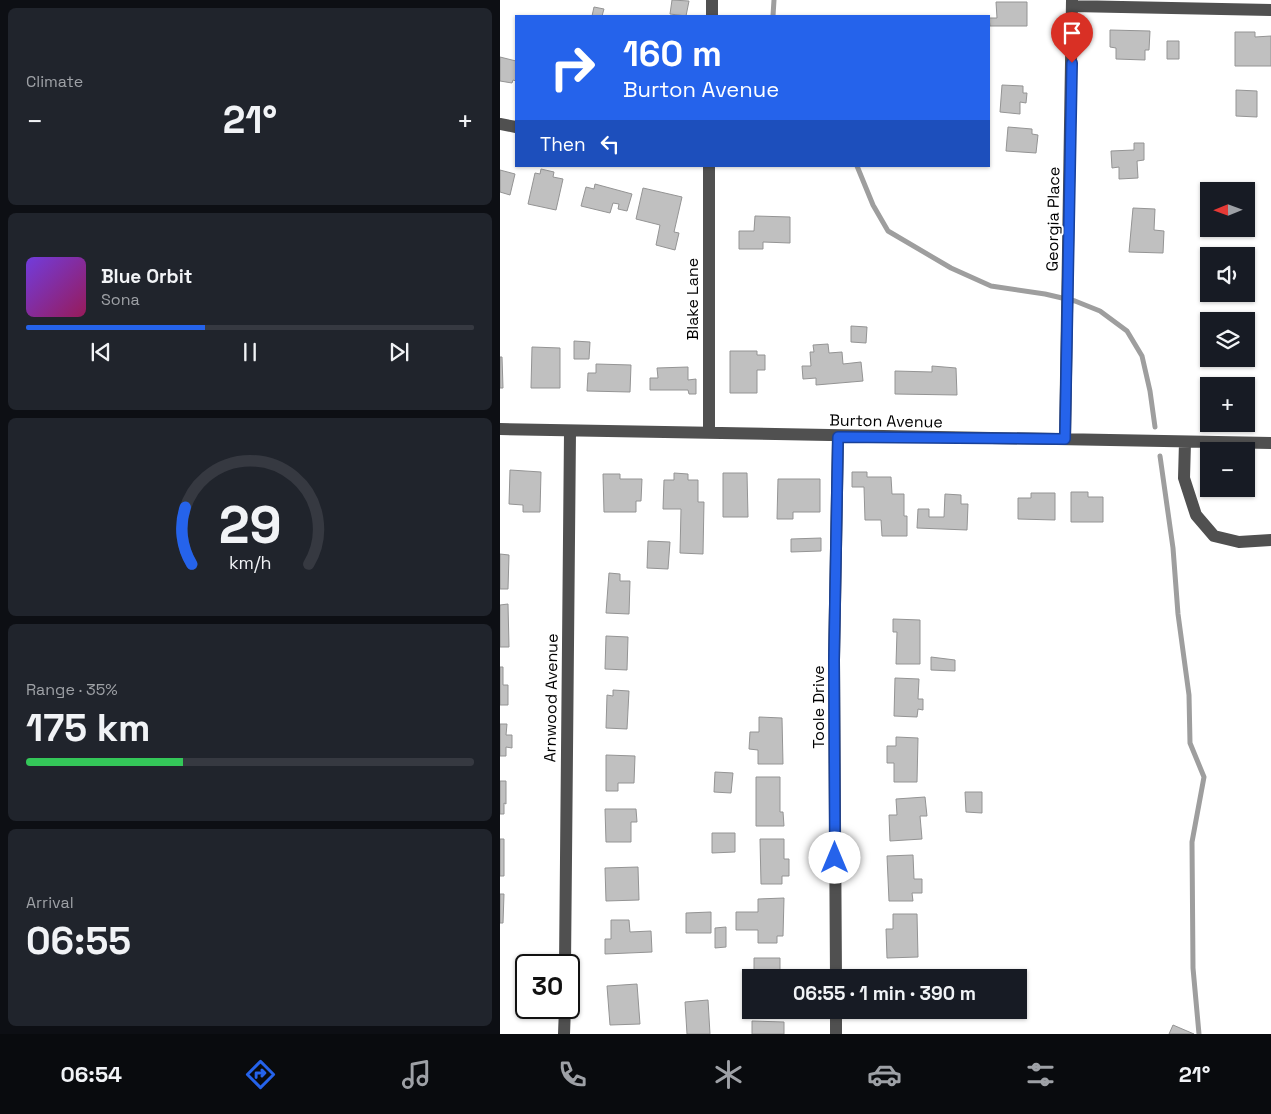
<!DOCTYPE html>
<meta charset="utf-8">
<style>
body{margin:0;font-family:"Space Grotesk",sans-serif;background:#20242c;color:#f1f3f6;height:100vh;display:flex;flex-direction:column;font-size:19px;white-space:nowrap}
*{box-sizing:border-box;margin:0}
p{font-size:16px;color:#9ea1a6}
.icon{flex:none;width:28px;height:28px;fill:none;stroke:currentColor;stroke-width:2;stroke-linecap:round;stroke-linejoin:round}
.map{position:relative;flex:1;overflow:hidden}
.side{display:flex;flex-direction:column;gap:8px;padding:8px;background:#0d0f14;width:500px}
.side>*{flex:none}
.banner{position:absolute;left:15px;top:15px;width:475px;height:152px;border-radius:0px;box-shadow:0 1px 4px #0004;background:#2563eb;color:#fff;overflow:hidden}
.needle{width:32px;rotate:269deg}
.fabs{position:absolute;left:700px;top:182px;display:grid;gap:10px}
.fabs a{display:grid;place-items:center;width:55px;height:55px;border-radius:0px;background:#171b24;box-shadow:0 1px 4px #0004;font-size:25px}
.speed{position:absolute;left:15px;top:954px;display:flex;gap:10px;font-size:25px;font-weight:700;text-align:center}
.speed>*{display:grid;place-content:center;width:65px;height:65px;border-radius:50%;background:#171b24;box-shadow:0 1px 4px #0004;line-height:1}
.speed .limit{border:2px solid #111;border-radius:8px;background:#fff;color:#111}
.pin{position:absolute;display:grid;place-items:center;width:42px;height:42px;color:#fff;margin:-51px -21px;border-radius:50% 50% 50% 0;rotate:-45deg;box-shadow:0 0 5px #0007}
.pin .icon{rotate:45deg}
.me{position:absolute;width:55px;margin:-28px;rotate:0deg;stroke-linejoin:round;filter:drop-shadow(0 0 4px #0008)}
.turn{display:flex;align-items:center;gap:18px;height:105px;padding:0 25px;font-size:22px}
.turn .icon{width:65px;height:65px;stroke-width:2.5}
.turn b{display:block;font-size:35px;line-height:42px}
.then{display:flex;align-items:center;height:48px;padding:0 25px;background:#0003;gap:10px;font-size:19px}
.big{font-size:38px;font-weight:600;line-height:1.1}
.side .tile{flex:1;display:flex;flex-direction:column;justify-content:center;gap:8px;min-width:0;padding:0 18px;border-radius:8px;background:#20242c}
.side .dial{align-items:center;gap:0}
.dial svg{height:130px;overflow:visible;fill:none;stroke:#363941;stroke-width:7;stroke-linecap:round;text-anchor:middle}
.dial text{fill:#f1f3f6;stroke:none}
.song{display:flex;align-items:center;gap:15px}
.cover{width:60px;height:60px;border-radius:8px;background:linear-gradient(135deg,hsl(260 70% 55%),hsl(330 70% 35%))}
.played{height:5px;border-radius:2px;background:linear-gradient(90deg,#2563eb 40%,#363941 40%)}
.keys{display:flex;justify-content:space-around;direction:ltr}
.heat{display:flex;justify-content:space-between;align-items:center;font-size:28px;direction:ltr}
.charge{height:8px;border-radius:4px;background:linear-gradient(90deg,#34c759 35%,#363941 0)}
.trip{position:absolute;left:242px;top:969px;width:285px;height:50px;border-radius:0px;background:#171b24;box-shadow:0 1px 4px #0004;font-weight:600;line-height:50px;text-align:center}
.menu{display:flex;height:80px;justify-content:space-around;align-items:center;background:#090b0e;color:#9ea1a6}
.menu .icon{width:35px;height:35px}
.menu .selected{color:#2563eb}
.menu b{font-size:22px;color:#f1f3f6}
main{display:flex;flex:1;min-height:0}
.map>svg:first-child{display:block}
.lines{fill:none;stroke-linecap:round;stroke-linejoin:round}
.stream{stroke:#9e9e9e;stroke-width:5}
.building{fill:#c0c0c0;stroke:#949494}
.minor{stroke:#505050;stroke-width:12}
.route-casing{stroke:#184099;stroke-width:12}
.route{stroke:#2563eb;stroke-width:9}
.labels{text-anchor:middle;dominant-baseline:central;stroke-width:4;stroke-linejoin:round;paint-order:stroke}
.street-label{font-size:16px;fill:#000;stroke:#fff}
</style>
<main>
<section class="side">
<div class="tile"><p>Climate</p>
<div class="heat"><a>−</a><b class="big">21°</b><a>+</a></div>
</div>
<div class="tile">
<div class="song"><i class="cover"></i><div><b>Blue Orbit</b><p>Sona</p></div></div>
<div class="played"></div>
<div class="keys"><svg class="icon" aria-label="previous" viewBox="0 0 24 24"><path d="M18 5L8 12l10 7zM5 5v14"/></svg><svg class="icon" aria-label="pause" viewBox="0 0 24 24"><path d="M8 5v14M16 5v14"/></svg><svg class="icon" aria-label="next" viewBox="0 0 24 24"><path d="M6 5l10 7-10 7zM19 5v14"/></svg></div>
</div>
<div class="tile dial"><svg viewBox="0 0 100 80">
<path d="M14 69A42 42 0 1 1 86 69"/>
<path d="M14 69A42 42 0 0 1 10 34" stroke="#2563eb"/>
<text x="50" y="56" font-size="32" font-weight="700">29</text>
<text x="50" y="72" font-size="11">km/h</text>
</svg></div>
<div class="tile"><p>Range · 35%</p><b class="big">175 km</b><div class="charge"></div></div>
<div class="tile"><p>Arrival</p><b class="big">06:55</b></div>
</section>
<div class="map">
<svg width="771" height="1034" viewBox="0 0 771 1034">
<rect width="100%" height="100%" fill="#fff"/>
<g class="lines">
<path class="stream" d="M 273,16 L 274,0
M 357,166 L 373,205 L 388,231 L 451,268 L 491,286 L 545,294 L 575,301 L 600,311 L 627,331 L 642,356 L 650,391 L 655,427
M 660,456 L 673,548 L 678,614 L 689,695 L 690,743 L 704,777 L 692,842 L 693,968 L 699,1034"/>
</g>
<path class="building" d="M 172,0 L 189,1 L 186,16 L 170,14 Z
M 496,2 L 527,2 L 527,26 L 490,26 L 489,18 L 497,18 Z
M 94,7 L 104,9 L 102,16 L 92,16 Z
M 610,30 L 650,31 L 649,50 L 645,50 L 645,60 L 616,59 L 616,48 L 610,47 Z
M 735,32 L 755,32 L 755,37 L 771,36 L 771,66 L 735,66 Z
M 667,41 L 679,41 L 679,59 L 667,59 Z
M 0,57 L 16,61 L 16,81 L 13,80 L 12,83 L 0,81 Z
M 502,85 L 523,86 L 523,93 L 527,93 L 526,103 L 520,102 L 520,114 L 500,112 Z
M 736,90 L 757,91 L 757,117 L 736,116 Z
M 508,127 L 532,129 L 532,134 L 538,135 L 536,153 L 506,151 Z
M 634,143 L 644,143 L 644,160 L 637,161 L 638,178 L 619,179 L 619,167 L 612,168 L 611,151 L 634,150 Z
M 41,169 L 54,172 L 53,177 L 63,179 L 56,210 L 28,204 L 35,173 L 40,174 Z
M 0,170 L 15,174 L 10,195 L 0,192 Z
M 95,184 L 132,194 L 127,211 L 118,209 L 119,204 L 113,203 L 110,213 L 81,206 L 86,187 L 94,189 Z
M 143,188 L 182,197 L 174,232 L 179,233 L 175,250 L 156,245 L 160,225 L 136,219 Z
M 633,208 L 655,209 L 654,230 L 664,231 L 663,253 L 629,252 Z
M 255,216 L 290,217 L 290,243 L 263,242 L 263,249 L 239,249 L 239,231 L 254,231 Z
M 351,326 L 367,327 L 366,343 L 351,342 Z
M 74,341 L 90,342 L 89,359 L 74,359 Z
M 328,344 L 329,353 L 342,352 L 343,364 L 361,362 L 363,381 L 316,385 L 316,378 L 303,379 L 302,366 L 311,366 L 310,352 L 314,352 L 313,345 Z
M 32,347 L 60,348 L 60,388 L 31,388 Z
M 230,351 L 257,351 L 257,355 L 265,355 L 265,370 L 257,370 L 257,393 L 230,393 Z
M 0,357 L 2,357 L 3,388 L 0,388 Z
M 96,364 L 131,365 L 130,392 L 87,391 L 88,373 L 96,373 Z
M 432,366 L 456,368 L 457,395 L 395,394 L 395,371 L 432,372 Z
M 188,367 L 188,380 L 196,379 L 196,394 L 189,394 L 188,390 L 150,390 L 150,378 L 158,378 L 157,368 Z
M 10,470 L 41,472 L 40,512 L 23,512 L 23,505 L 9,504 Z
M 352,472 L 367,472 L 367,477 L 391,477 L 392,494 L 404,494 L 404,516 L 407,516 L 407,536 L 382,536 L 381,520 L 365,520 L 364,487 L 352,487 Z
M 174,473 L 188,474 L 188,480 L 198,480 L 198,502 L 204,502 L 203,554 L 180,553 L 181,509 L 163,509 L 164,480 L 174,480 Z
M 223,473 L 247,473 L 248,517 L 223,517 Z
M 103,474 L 120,474 L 120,479 L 142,479 L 141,501 L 136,501 L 136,512 L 104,512 Z
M 278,479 L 320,479 L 320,512 L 293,512 L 293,519 L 277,519 Z
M 571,492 L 588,492 L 588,497 L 603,497 L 603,522 L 571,522 Z
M 531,493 L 555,493 L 555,520 L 518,519 L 518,498 L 531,498 Z
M 445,494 L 461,495 L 461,504 L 468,504 L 467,530 L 417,528 L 418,509 L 429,509 L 429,517 L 444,517 Z
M 321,538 L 321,551 L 291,552 L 291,539 Z
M 148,541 L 170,542 L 168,569 L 147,568 Z
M 0,554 L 9,555 L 8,589 L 0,589 Z
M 109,573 L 120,574 L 120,581 L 130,581 L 129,614 L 106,613 Z
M 8,604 L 9,647 L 0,647 L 0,605 Z
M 393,619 L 420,620 L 420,664 L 396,664 L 397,632 L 393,632 Z
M 106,636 L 128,637 L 127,670 L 105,669 Z
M 431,657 L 455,660 L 455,671 L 431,670 Z
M 0,667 L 3,667 L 3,685 L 8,685 L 8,705 L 0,705 Z
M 395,678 L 419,679 L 418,699 L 423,699 L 423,710 L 418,709 L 417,717 L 394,716 Z
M 113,690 L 129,691 L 127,729 L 106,728 L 107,695 L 113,696 Z
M 259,717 L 282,718 L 283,764 L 258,764 L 258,750 L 249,749 L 250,732 L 259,732 Z
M 0,724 L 7,724 L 6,735 L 12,735 L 12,748 L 6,747 L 6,756 L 0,756 Z
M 396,737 L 418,738 L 417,782 L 394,782 L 394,763 L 387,763 L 387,746 L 396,746 Z
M 106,755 L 135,756 L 134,783 L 118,783 L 118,791 L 106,791 Z
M 215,772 L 233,773 L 231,793 L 214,792 Z
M 256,777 L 280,777 L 280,812 L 283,812 L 284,826 L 256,826 Z
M 0,781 L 6,781 L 6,804 L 4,803 L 4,814 L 0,814 Z
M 465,792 L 482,792 L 482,813 L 466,812 Z
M 425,797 L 427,816 L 420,816 L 422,839 L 390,841 L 389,815 L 397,815 L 396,799 Z
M 105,809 L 136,809 L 137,822 L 131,822 L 131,842 L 106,842 Z
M 212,833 L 235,833 L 235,852 L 212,853 Z
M 0,839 L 4,839 L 4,876 L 0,876 Z
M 260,839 L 284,839 L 284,859 L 289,859 L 289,876 L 282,876 L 282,884 L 261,884 Z
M 413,855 L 414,879 L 422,879 L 422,893 L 412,893 L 413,901 L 389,901 L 387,856 Z
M 138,867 L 139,900 L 106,901 L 105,868 Z
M 0,894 L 4,894 L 3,923 L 0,923 Z
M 284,898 L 283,936 L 277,936 L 277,943 L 258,943 L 258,930 L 236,930 L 236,912 L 258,912 L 258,899 Z
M 211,912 L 211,933 L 186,933 L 186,913 Z
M 393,914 L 417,914 L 418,957 L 387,958 L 386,929 L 393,929 Z
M 111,920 L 129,920 L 130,932 L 151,931 L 152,952 L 105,954 L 105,939 L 111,939 Z
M 226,927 L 226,947 L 215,948 L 215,928 Z
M 254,958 L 280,958 L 280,978 L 254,978 Z
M 137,984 L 140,1024 L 110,1025 L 107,986 Z
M 208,1000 L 210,1034 L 187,1034 L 185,1002 Z
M 384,1010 L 429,1010 L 429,1013 L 384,1012 Z
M 252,1021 L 284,1022 L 284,1034 L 252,1034 Z
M 673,1025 L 694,1034 L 669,1034 Z"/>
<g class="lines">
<path class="minor" d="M 572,6 L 771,10
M 212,16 L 212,0
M 0,124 L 16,127
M 209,166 L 209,433
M 0,429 L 771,443
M 565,439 L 572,0
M 685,442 L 684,478 L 696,515 L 714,536 L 739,542 L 771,540
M 65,965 L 70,432
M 336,978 L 334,660 L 338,437
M 336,1010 L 336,1034
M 64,1034 L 65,1008"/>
</g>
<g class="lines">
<defs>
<path id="route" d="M 335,858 L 334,660 L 338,437 L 565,439 L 572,63"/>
</defs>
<use href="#route" class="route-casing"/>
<use href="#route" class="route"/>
</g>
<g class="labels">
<g class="street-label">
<text transform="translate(553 219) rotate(-89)">Georgia Place</text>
<text transform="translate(192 299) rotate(-90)">Blake Lane</text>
<text transform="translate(386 421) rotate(1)">Burton Avenue</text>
<text transform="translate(51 698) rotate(-89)">Arnwood Avenue</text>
<text transform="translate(318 707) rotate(-90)">Toole Drive</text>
</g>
</g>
</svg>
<div class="fabs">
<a><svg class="needle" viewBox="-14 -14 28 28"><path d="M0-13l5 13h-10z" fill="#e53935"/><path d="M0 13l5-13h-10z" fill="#9ea1a6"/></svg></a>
<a><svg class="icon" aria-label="sound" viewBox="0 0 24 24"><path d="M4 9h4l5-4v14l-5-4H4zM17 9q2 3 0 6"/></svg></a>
<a><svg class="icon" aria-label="layers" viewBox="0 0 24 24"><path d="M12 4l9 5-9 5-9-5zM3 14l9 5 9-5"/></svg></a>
<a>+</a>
<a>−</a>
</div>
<div class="speed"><div class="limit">30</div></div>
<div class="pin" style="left:572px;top:63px;background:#d93025"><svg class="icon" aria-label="arrive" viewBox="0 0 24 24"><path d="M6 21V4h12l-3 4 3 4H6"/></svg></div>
<svg class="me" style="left:335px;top:858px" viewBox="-20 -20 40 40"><circle r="19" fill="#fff"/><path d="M0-13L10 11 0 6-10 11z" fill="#2563eb"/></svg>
<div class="trip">06:55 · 1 min · 390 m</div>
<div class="banner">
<div class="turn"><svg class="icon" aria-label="right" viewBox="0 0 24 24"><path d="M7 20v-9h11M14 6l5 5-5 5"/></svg><div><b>160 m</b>Burton Avenue</div></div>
<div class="then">Then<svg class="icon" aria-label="left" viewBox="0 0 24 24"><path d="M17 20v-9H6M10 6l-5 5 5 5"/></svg></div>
</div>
</div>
</main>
<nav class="menu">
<b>06:54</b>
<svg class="icon selected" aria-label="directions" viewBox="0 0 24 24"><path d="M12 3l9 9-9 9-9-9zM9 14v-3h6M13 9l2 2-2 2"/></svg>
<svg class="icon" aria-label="music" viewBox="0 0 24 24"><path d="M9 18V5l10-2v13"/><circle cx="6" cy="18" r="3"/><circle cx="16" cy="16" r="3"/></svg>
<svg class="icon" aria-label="phone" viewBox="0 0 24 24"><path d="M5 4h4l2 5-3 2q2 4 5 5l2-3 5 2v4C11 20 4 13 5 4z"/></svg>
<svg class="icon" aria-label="climate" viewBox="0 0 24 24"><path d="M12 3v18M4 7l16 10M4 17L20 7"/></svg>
<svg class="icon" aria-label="car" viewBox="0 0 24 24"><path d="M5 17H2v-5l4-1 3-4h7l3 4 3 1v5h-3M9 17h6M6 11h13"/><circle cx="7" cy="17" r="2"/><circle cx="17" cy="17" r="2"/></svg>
<svg class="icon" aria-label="filters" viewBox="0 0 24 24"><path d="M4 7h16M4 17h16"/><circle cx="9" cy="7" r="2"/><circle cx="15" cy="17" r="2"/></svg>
<b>21°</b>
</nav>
